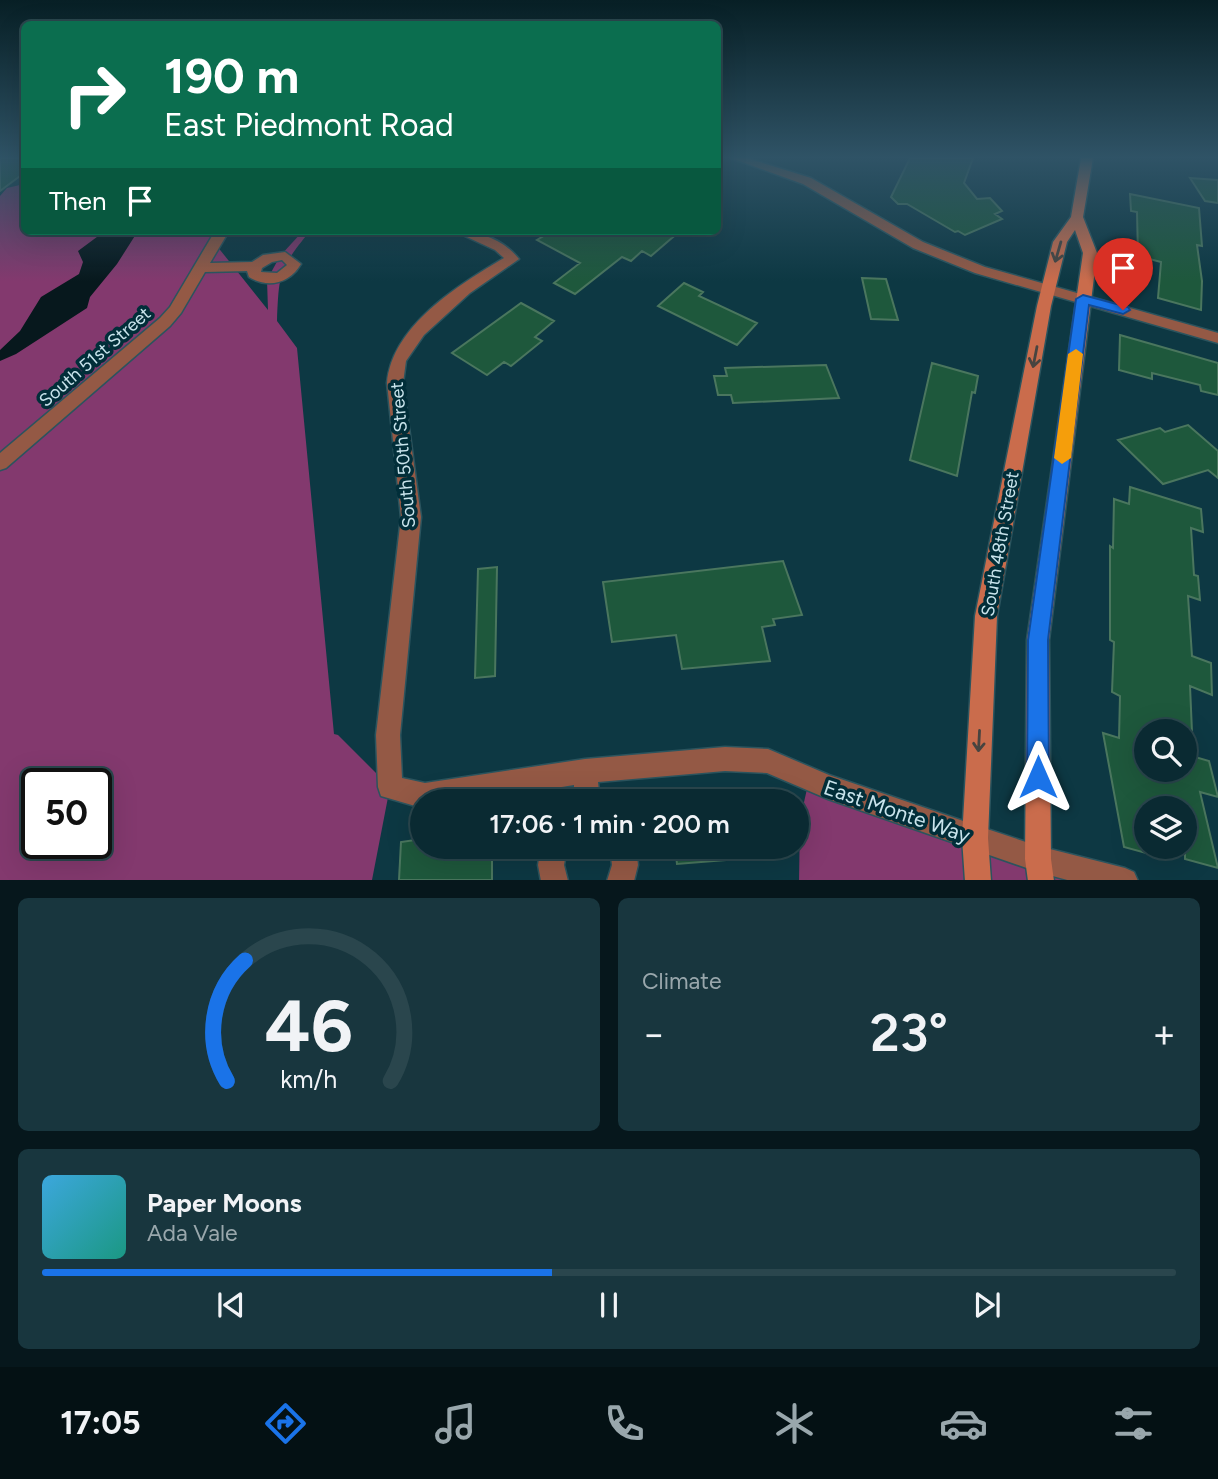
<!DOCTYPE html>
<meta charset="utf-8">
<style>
body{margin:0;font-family:Figtree,sans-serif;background:#18363e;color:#f1f3f6;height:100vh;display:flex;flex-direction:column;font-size:26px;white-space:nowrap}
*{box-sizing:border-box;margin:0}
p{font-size:23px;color:#99a7ac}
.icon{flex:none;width:38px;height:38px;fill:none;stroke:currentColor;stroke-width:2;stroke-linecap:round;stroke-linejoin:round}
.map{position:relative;height:880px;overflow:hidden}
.panel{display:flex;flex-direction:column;gap:18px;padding:18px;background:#06171c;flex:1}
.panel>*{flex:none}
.hud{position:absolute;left:21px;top:21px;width:700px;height:214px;border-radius:10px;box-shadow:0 7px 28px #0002,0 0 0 2px #2a464d;background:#0b6e4f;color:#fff;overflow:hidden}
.buttons{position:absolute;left:1134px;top:719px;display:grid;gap:14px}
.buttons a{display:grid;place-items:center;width:63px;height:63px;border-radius:50%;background:#0a2a32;box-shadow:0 7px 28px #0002,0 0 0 2px #2a464d;font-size:35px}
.speed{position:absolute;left:21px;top:768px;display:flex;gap:14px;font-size:35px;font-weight:700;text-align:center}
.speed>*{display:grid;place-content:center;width:91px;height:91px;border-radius:50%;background:#0a2a32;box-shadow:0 7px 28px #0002,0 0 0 2px #2a464d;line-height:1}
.speed .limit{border:4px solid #111;border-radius:10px;background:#fff;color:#111}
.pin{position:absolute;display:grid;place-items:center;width:60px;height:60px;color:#fff;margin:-72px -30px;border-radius:50% 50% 50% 0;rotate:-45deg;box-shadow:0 0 7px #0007}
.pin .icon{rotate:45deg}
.me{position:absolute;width:77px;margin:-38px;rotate:0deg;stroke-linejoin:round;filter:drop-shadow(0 0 5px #0008)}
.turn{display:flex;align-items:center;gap:24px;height:147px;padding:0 28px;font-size:32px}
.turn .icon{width:91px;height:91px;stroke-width:2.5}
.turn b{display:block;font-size:49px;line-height:60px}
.then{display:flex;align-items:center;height:66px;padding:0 28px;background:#0003;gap:14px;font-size:26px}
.big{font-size:52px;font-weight:600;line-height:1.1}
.panel .tile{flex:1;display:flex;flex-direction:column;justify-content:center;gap:10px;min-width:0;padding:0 24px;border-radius:10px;background:#18363e}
.panel .dial{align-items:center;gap:0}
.dial svg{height:182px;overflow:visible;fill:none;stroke:#2a464d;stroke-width:7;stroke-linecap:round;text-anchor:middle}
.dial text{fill:#f1f3f6;stroke:none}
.song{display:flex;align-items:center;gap:21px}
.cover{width:84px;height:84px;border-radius:10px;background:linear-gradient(135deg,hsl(200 70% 55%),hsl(170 70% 35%))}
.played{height:7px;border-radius:4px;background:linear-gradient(90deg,#1a73e8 45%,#2a464d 45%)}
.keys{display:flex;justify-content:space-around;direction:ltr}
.heat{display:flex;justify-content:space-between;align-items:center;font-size:38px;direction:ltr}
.panel .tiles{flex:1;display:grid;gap:18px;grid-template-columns:1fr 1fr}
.tile:last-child{grid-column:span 2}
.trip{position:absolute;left:410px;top:789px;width:399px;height:70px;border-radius:35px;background:#0a2a32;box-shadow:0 7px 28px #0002,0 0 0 2px #2a464d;font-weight:600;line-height:70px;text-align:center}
.tabs{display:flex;height:112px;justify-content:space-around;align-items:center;background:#041114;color:#99a7ac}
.tabs .icon{width:49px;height:49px}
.tabs .selected{color:#1a73e8}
.tabs b{font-size:32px;color:#f1f3f6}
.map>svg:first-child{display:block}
.green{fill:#83396e;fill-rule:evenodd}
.water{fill:#07181d}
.building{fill:#1e583c;stroke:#4a765e;stroke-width:2}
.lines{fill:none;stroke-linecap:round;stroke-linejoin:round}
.street-casing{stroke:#2b545e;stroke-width:3}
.secondary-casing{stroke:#2b545e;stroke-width:3}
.street{fill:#945945;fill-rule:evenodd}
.secondary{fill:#ca6c4c;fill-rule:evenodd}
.oneway{stroke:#474440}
.route{fill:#1a73e8;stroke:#114b97;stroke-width:2}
.slow{fill:#f59e0b}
.labels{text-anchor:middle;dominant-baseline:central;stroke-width:7;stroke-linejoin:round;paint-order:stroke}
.street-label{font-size:18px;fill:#c9e4ec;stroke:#012e39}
.near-street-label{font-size:21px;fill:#c9e4ec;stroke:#012e39}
</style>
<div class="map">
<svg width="1218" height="881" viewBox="0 0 1218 881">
<rect width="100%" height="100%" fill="#0d3843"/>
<path class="green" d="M 24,184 L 24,231 L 205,231 L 268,310 L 267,280 L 280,256 L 303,231 L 310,231 C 279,269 279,273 277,321 L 297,348 L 334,734 L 338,735 L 390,787 L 372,880 L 0,881 L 0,196 L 7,188 ZM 37,784 L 96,784 L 96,844 L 37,844 Z
M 809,780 L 1106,881 L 799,881 L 800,820 Z"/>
<path class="water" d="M 105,231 L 138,231 L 117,264 L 90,297 L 87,308 L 16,354 L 0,361 L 0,350 L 20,331 L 41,297 L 79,274 L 83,262 L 78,251 Z"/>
<path class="building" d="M 0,158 L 24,158 L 24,173 L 0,191 Z
M 910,158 L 973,158 L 964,183 L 977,199 L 990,198 L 1002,211 L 995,214 L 1002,219 L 965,235 L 958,231 L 955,232 L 907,204 L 898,204 L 891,197 Z
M 1190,178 L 1218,180 L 1218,203 L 1205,201 Z
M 1130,194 L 1199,208 L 1202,246 L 1197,245 L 1202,281 L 1201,310 L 1158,298 L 1161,262 L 1138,256 L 1137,212 L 1131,211 Z
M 552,231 L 658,231 L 673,237 L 651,256 L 642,251 L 631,261 L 622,257 L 575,294 L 554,283 L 580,263 L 537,240 Z
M 862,278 L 886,279 L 898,320 L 871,319 Z
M 684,283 L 703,292 L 699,296 L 757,323 L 737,345 L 658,306 Z
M 521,303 L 554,321 L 535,337 L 542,341 L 511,366 L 504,362 L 487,375 L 452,353 Z
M 1120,335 L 1218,363 L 1218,395 L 1201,391 L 1200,385 L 1152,373 L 1152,379 L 1119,370 Z
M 932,363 L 978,376 L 975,393 L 972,392 L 957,476 L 910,460 Z
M 826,365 L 839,398 L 733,403 L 731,395 L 718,395 L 714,376 L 727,376 L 725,368 Z
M 1188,425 L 1218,451 L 1218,478 L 1208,470 L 1163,484 L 1118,440 L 1160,428 L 1165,432 Z
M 1130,487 L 1201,509 L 1203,532 L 1191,528 L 1194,575 L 1198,576 L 1200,600 L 1188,596 L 1192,656 L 1211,663 L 1212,695 L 1190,686 L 1192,732 L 1146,732 L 1146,770 L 1185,770 L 1185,754 L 1209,761 L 1218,797 L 1200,792 L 1218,868 L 1185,859 L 1185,808 L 1146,808 L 1146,853 L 1124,847 L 1103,733 L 1119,738 L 1120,696 L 1112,692 L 1114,642 L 1110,640 L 1110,546 L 1113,548 L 1114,499 L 1129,504 Z
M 783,561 L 802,615 L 773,619 L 775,625 L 762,627 L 770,661 L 682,669 L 676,635 L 612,642 L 603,582 Z
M 497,567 L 495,676 L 475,678 L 478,569 Z
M 422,839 L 422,847 L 492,847 L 492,880 L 399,880 L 401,842 Z
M 675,847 L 738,847 L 738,859 L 677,864 Z"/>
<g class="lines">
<defs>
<path id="street" d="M 731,158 L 747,158 L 811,178 L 923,242 L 985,267 L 1218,333 L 1218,343 L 975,273 L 913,248 L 803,184 Z
M 215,231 L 229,231 L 210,263 L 252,262 L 263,255 L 285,252 L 301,264 C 290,283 268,289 249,277 L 247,271 L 205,272 L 181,313 L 170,326 L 6,468 L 0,470 L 0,453 L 160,318 L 170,307 ZM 282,260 L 287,265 L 277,273 L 261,272 L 262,268 L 272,262 Z
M 454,231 C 479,231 503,239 519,259 L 470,293 L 424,335 L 406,361 L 403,383 L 421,517 L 400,735 L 402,778 L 425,783 L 585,759 L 725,747 L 768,749 L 829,775 L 975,825 L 1038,846 L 1125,868 L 1134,872 L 1138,881 L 1071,881 L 1038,872 L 828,799 L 767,773 L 725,771 L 598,782 L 600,802 L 574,802 L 574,785 L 469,802 L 422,802 L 422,808 L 381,796 L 378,787 L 376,735 L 401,517 L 387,383 C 392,326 458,285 504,258 L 495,250 Z
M 541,847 L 567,847 L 564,865 L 568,881 L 541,881 L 538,865 Z
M 610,847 L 636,847 L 638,865 L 634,881 L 607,881 L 612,865 Z"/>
<path id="secondary" d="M 1081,158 L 1093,158 L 1083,217 L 1097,253 L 1049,640 L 1051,859 L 1054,881 L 1028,881 L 1025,859 L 1027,640 L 1083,253 L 1075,230 L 1067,242 L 1051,306 L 997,616 L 988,838 L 991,881 L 965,881 L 962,838 L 975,616 L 1037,306 L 1053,242 L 1071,217 Z"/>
</defs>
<use href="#street" class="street-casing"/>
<use href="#secondary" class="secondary-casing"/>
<use href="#street" class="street"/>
<use href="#secondary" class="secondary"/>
</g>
<defs><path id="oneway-shaft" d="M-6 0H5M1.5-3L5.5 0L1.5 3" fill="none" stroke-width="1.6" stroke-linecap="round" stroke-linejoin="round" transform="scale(1.75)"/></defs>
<g class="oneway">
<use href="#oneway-shaft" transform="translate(1058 252) rotate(106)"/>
<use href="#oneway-shaft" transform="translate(1035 357) rotate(101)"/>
<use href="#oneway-shaft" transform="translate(979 741) rotate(93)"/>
</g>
<linearGradient id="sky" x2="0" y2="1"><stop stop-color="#071f25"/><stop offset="0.56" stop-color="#2f5366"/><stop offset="1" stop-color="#2f5366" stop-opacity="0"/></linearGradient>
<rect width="1218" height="281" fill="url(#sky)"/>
<path class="route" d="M 1083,295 L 1128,307 L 1130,310 L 1123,314 L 1089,305 L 1048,640 L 1049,777 L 1046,785 L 1038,788 L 1030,785 L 1027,777 L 1028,640 L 1076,299 Z"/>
<path class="slow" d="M 1076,349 L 1083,354 L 1071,458 L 1062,464 L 1054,458 L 1068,354 Z"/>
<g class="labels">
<g class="street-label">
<text transform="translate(95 357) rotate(-41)">South 51st Street</text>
<text transform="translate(403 455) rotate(-95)">South 50th Street</text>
<text transform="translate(1000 544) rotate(-80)">South 48th Street</text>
</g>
<g class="near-street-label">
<text transform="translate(897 811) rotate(19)">East Monte Way</text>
</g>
</g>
</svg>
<div class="buttons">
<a><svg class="icon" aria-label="search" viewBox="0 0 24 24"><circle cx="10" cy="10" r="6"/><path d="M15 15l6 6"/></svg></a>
<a><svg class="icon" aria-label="layers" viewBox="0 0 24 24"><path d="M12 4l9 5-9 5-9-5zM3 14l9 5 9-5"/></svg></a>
</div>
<div class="speed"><div class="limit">50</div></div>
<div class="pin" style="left:1123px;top:310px;background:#d93025"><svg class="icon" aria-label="arrive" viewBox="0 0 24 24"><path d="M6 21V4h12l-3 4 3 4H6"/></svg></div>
<svg class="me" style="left:1038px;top:777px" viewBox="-20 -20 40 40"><path d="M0-17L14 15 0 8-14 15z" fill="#1a73e8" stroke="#fff" stroke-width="4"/></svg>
<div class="trip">17:06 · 1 min · 200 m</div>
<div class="hud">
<div class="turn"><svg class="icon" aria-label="right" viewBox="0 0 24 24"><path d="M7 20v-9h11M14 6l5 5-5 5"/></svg><div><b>190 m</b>East Piedmont Road</div></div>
<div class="then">Then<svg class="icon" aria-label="arrive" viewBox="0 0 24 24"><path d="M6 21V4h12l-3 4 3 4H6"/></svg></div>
</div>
</div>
<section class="panel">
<div class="tiles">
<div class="tile dial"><svg viewBox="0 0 100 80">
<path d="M14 69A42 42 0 1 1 86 69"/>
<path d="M14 69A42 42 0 0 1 22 16" stroke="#1a73e8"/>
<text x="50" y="56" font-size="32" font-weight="700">46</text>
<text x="50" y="72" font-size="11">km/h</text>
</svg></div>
<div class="tile"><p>Climate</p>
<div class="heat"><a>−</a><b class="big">23°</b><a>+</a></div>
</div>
<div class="tile">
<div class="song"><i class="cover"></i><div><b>Paper Moons</b><p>Ada Vale</p></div></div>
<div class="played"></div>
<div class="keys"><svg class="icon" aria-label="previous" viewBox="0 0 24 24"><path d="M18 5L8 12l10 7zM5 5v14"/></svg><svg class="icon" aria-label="pause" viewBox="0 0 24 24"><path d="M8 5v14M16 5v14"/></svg><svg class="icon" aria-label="next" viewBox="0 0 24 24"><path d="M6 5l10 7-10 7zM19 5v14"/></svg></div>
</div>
</div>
</section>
<nav class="tabs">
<b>17:05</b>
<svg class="icon selected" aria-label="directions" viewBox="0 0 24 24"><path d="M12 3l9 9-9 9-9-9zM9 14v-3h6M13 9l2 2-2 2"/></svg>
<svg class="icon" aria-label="music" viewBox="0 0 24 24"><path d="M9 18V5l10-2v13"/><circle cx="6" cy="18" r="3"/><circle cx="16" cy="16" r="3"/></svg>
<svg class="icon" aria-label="phone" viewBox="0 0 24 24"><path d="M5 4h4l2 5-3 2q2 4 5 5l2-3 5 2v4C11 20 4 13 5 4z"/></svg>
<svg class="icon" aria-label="climate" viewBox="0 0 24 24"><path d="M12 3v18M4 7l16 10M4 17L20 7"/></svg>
<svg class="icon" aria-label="car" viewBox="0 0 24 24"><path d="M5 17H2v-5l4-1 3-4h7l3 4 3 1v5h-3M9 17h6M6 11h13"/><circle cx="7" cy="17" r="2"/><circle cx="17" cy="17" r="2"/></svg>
<svg class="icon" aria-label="filters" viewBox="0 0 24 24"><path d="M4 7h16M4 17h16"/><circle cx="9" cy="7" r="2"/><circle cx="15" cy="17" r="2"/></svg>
</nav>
